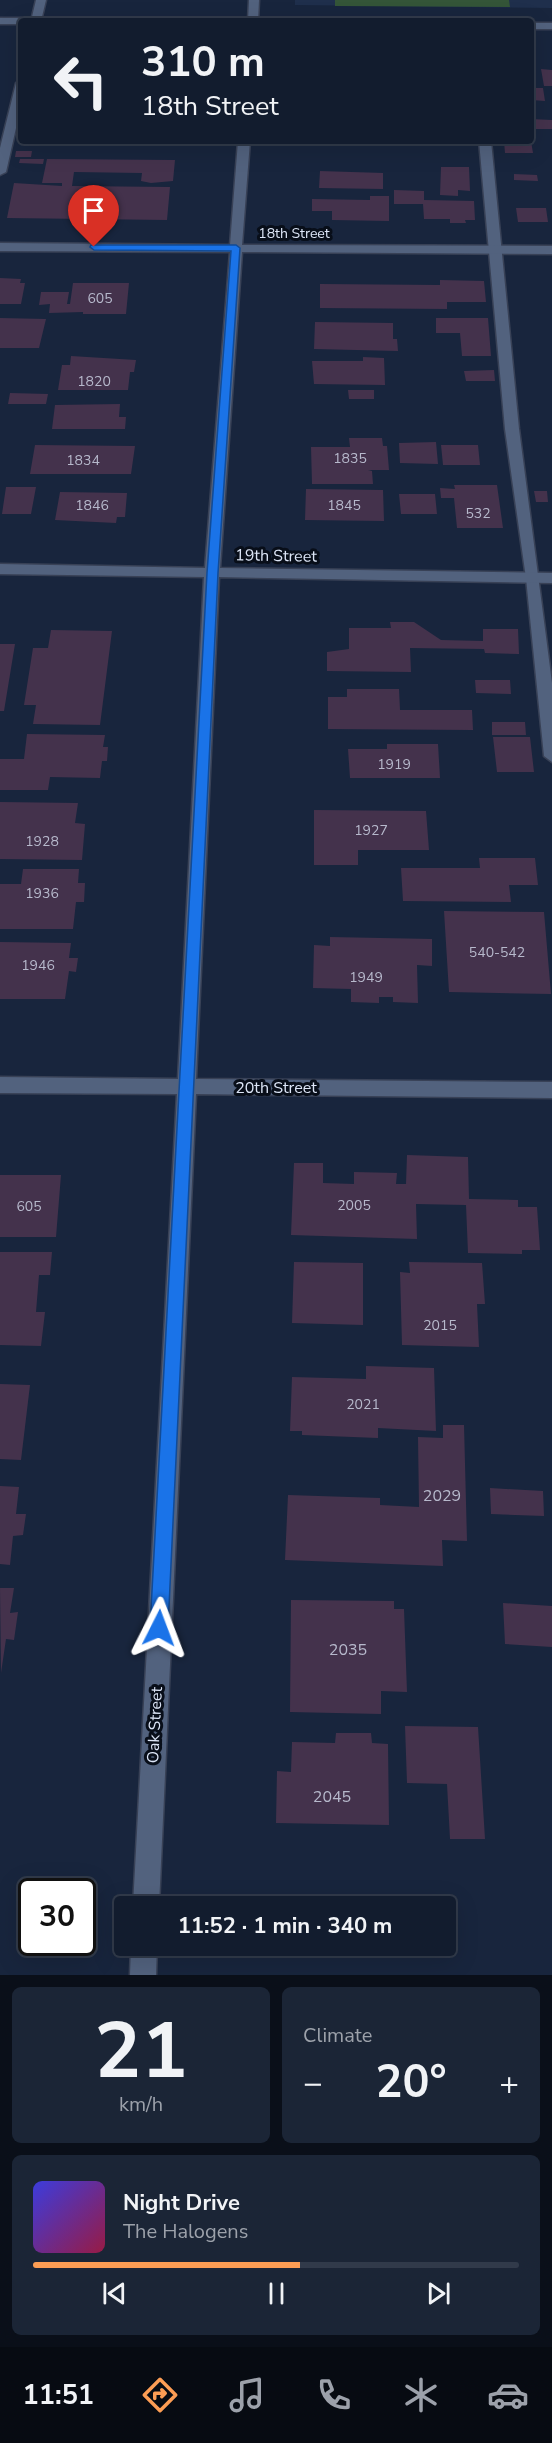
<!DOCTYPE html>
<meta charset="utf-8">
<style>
body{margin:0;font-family:"Nunito Sans",sans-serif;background:#1b2536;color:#f1f3f6;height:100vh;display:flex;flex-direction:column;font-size:22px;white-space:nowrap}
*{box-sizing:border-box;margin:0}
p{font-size:20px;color:#9ca1aa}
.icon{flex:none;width:33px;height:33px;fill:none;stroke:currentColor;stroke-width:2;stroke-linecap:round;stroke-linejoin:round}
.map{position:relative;height:1975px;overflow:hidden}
.side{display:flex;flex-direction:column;gap:12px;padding:12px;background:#0a0f19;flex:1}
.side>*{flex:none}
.banner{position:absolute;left:18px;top:18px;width:516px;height:126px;border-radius:6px;box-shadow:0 6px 24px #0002,0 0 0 2px #313a4a;background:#121c2e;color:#f1f3f6;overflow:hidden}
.speed{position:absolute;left:18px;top:1878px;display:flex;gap:12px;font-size:30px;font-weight:700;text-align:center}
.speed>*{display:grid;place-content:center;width:78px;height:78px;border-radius:50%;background:#121c2e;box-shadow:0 6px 24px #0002,0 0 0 2px #313a4a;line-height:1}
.speed .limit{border:3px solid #111;border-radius:9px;background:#fff;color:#111}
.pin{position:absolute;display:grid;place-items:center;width:51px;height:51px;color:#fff;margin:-62px -26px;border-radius:50% 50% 50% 0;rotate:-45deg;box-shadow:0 0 6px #0007}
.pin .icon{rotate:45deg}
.me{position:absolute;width:66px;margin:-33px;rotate:3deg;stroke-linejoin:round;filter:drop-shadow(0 0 4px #0008)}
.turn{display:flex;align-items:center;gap:21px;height:126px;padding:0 24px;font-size:27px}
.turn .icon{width:78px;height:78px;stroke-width:2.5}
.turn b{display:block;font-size:42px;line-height:51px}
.big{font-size:45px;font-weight:700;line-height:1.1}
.side .widget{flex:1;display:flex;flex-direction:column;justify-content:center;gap:9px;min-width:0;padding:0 21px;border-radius:9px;background:#1b2536}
.side .dial{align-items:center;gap:0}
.dial b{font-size:78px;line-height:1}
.song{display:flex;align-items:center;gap:18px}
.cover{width:72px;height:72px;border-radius:9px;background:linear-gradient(135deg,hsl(240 70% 55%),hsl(340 70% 35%))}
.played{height:6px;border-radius:3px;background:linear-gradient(90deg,#fc9d54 55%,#313a4a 55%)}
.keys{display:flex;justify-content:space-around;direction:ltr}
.heat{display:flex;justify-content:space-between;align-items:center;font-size:33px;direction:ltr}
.side .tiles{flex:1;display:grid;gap:12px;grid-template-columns:1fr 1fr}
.widget:last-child{grid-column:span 2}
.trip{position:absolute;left:114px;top:1896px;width:342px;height:60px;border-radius:6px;background:#121c2e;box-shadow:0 6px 24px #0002,0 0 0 2px #313a4a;font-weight:700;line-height:60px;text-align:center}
.tab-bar{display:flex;height:96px;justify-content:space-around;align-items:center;background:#070b12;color:#9ca1aa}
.tab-bar .icon{width:42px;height:42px}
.tab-bar .active{color:#fc9d54}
.tab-bar b{font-size:27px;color:#f1f3f6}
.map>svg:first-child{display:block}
.built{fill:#1f2f4c}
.green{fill:#345538}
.building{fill:#44324c}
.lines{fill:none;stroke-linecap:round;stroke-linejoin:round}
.lane-casing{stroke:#384156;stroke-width:3}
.street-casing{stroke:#384156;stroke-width:3}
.lane{fill:#52627e;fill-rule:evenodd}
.street{fill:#52627e;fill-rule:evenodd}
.route{fill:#1a73e8;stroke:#114b97;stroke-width:1.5}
.labels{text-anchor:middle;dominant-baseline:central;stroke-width:6;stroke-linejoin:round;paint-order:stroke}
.far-street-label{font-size:14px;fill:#dde6f7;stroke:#080e19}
.number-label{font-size:14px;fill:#b7b9cc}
.street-label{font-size:16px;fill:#dde6f7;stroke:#080e19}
.near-number-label{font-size:16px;fill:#b7b9cc}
</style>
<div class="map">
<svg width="552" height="1975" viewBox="0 0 552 1975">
<rect width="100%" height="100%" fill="#18253d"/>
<path class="built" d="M 295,0 L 552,0 L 552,8 L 295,5 Z"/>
<path class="green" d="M 335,0 L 509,0 L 510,7 L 335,6 Z"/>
<path class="building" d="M 541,69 L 552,70 L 552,86 L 544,86 Z
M 531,88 L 543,88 L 545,101 L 531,100 Z
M 531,119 L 552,120 L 552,129 L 531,129 Z
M 504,141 L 531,141 L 533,153 L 505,153 Z
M 16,151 L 32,151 L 31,157 L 15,157 Z
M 20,159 L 44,159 L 43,164 L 19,163 Z
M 47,159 L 175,160 L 173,181 L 151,183 L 141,181 L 142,173 L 74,172 L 72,186 L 170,187 L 167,220 L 7,218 L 14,183 L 62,186 L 62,183 L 42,183 Z
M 441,167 L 469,167 L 470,191 L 458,190 L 458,196 L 440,195 Z
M 320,171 L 383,173 L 383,189 L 319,188 Z
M 514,174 L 537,175 L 538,181 L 514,180 Z
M 394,190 L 424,191 L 424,200 L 474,201 L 475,220 L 465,220 L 466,223 L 450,223 L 450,219 L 424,219 L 423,204 L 394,204 Z
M 370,196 L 389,196 L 389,221 L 332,220 L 332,211 L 312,211 L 312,199 L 370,200 Z
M 516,208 L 546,208 L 548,222 L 518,222 Z
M 0,278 L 21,279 L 20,283 L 25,283 L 21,304 L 0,304 Z
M 440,280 L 484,281 L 486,302 L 447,302 L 447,309 L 320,308 L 320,284 L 440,285 Z
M 73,283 L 129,283 L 126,314 L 83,314 L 83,312 L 49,313 L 50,304 L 39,305 L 41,292 L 69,292 L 67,304 L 70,304 Z
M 0,318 L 46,319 L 39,348 L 0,348 Z
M 436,318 L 488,318 L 491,356 L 462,356 L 460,333 L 436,333 Z
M 315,322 L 393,323 L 393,339 L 397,339 L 398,351 L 314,349 Z
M 71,356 L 136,360 L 134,372 L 130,372 L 128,390 L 58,390 L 62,365 L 70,365 Z
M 363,357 L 384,358 L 385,385 L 314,384 L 312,361 L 363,361 Z
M 494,370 L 495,381 L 466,381 L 464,371 Z
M 348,390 L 374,390 L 374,399 L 349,399 Z
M 10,393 L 48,394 L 46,404 L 8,404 Z
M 120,404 L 119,417 L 126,417 L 125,429 L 52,429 L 55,405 Z
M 349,438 L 382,438 L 383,446 L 387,446 L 389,470 L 368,470 L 372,471 L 373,484 L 312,484 L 311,447 L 350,447 Z
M 436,442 L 438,464 L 400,463 L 399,443 Z
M 35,445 L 135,446 L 131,474 L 30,474 Z
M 441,445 L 478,445 L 480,465 L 443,465 Z
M 454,485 L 497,485 L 503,528 L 457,528 L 454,498 L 441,498 L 440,488 L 455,489 Z
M 6,487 L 36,487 L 31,514 L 2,514 Z
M 306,489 L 383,490 L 384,521 L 305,520 Z
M 534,491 L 547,491 L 548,502 L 536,502 Z
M 60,492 L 127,493 L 125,517 L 117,517 L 116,523 L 55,520 Z
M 399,494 L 435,494 L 437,514 L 401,514 Z
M 390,622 L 414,622 L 441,640 L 483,641 L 483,629 L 518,629 L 519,654 L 485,653 L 484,649 L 410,648 L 411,672 L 327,671 L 327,652 L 349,649 L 349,628 L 391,628 Z
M 51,630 L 112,631 L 100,725 L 33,724 L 36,705 L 24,705 L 33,648 L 48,648 Z
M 0,644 L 15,644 L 4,711 L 0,711 Z
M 475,680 L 510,680 L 511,694 L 476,693 Z
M 347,689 L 399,689 L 400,710 L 472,710 L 473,730 L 328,729 L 328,697 L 347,697 Z
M 492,722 L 525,722 L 526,735 L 492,735 Z
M 27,734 L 105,735 L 103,747 L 108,747 L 107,761 L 102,761 L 100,778 L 50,777 L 48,790 L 0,790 L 0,759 L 24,759 Z
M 493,737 L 530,737 L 534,772 L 497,772 Z
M 387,744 L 438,744 L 440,778 L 350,778 L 348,749 L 387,749 Z
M 0,802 L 78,803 L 75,823 L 85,824 L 82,860 L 0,859 Z
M 314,810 L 426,811 L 429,850 L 358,850 L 358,865 L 314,865 Z
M 479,858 L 535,858 L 538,885 L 509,885 L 511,902 L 403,901 L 401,868 L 480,868 Z
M 23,869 L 79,869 L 78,883 L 85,883 L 84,902 L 76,902 L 73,929 L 0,929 L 0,884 L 21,884 Z
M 444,911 L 544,912 L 551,994 L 449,992 Z
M 330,937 L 432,939 L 432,966 L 417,965 L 418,1003 L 393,1002 L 393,997 L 379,997 L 379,1003 L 351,1002 L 351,989 L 313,988 L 314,945 L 330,946 Z
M 0,942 L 71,943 L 69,958 L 78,958 L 76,972 L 69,971 L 65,999 L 0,999 Z
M 407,1155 L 468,1157 L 469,1199 L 518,1200 L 518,1207 L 537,1207 L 540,1250 L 522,1250 L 522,1254 L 468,1253 L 466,1205 L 416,1204 L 417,1239 L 291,1235 L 294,1163 L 323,1163 L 323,1183 L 354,1184 L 354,1172 L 397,1173 L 396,1184 L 406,1184 Z
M 0,1175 L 61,1175 L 56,1237 L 0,1237 Z
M 0,1252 L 52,1252 L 50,1275 L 39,1275 L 36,1312 L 45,1312 L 41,1346 L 0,1345 Z
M 294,1262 L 363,1263 L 363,1325 L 292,1323 Z
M 409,1262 L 482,1263 L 485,1304 L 477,1304 L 479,1347 L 402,1345 L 400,1272 L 410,1273 Z
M 366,1366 L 434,1368 L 436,1431 L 378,1428 L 378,1438 L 302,1435 L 302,1431 L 290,1431 L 292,1377 L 366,1379 Z
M 0,1384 L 30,1385 L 21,1460 L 0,1459 Z
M 443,1425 L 464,1425 L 467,1541 L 442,1540 L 443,1566 L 285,1560 L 288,1495 L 380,1498 L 380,1505 L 419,1507 L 418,1437 L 443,1438 Z
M 0,1486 L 19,1487 L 16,1514 L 26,1514 L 23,1535 L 13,1536 L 10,1565 L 0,1564 Z
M 490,1488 L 543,1491 L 544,1516 L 491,1514 Z
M 0,1588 L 14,1588 L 10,1613 L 18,1612 L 14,1640 L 6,1639 L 1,1673 Z
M 291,1600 L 394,1601 L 394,1609 L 404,1609 L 407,1692 L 381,1691 L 381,1714 L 290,1712 Z
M 503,1603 L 552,1606 L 552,1647 L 505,1644 Z
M 405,1726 L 478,1727 L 485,1839 L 450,1839 L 447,1784 L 407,1783 Z
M 336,1733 L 371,1733 L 372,1743 L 388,1744 L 389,1825 L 276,1823 L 277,1771 L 291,1772 L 292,1742 L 335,1743 Z"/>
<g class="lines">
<defs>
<path id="lane" d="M 36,0 L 46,0 L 41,21 L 31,21 Z
M 21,80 L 21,106 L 6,172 L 0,175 L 0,148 L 16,83 Z
M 479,141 L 491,141 L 519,429 L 552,683 L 552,762 L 544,756 L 526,578 L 505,429 Z"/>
<path id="street" d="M 249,0 L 259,0 L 258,21 L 248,21 Z
M 0,18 L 21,18 L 26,21 L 21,21 L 21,24 L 0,24 Z
M 531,23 L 552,23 L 552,29 L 531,29 Z
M 238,141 L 250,141 L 242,245 L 552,246 L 552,254 L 242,252 L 220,568 L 552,573 L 552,583 L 219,577 L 196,1079 L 552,1082 L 552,1098 L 196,1094 L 159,1906 L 133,1906 L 177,1094 L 0,1093 L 0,1077 L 178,1079 L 204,577 L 0,574 L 0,564 L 205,568 L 230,252 L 0,251 L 0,243 L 230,245 Z
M 131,1946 L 157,1946 L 156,1975 L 130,1975 Z"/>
</defs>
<use href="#lane" class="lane-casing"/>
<use href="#street" class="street-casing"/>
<use href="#lane" class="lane"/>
<use href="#street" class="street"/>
</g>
<path class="route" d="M 91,245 L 236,245 L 240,248 L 218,573 L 168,1628 L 166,1634 L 159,1637 L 153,1634 L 150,1628 L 207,573 L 231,251 L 94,250 L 90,247 Z"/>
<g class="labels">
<g class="far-street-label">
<text x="294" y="233">18th Street</text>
</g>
<g class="number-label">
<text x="100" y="298">605</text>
<text x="94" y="381">1820</text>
<text x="350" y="458">1835</text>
<text x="83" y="460">1834</text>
<text x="92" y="505">1846</text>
<text x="344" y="505">1845</text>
<text x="478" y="513">532</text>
<text x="394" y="764">1919</text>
<text x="371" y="830">1927</text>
<text x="42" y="841">1928</text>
<text x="42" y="893">1936</text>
<text x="497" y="952">540-542</text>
<text x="38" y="965">1946</text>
<text x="366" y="977">1949</text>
<text x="354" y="1205">2005</text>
<text x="29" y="1206">605</text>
<text x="440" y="1325">2015</text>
<text x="363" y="1404">2021</text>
</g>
<g class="street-label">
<text transform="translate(276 556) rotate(1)">19th Street</text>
<text x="276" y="1088">20th Street</text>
<text transform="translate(155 1725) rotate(-87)">Oak Street</text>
</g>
<g class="near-number-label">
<text x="442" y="1496">2029</text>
<text x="348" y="1650">2035</text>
<text x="332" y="1797">2045</text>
</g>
</g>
</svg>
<div class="speed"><div class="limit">30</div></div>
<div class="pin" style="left:94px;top:247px;background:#d93025"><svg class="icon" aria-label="arrive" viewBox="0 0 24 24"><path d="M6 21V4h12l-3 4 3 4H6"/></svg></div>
<svg class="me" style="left:159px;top:1628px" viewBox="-20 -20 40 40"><path d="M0-17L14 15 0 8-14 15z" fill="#1a73e8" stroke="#fff" stroke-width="4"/></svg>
<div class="trip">11:52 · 1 min · 340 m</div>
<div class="banner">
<div class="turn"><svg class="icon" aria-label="left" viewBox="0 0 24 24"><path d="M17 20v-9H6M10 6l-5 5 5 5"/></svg><div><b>310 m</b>18th Street</div></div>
</div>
</div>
<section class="side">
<div class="tiles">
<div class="widget dial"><b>21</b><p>km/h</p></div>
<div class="widget"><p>Climate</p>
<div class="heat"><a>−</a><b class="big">20°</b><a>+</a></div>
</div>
<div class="widget">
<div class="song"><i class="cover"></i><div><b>Night Drive</b><p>The Halogens</p></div></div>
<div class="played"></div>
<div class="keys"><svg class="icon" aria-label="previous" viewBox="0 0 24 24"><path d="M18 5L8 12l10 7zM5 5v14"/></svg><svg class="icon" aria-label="pause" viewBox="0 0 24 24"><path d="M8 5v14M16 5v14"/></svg><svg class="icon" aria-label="next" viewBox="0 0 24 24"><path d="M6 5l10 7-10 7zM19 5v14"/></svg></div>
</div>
</div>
</section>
<nav class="tab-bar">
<b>11:51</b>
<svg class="icon active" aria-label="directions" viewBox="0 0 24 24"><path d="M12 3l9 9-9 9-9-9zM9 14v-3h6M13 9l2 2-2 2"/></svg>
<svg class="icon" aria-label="music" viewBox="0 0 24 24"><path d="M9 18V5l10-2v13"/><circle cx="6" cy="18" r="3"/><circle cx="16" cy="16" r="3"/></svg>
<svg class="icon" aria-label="phone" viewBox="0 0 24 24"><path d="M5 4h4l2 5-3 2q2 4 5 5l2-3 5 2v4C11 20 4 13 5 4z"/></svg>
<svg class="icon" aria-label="climate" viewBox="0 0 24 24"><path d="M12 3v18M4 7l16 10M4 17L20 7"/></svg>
<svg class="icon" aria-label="car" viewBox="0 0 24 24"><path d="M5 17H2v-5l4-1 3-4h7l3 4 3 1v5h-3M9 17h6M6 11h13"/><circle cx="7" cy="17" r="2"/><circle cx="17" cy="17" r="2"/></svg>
</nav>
